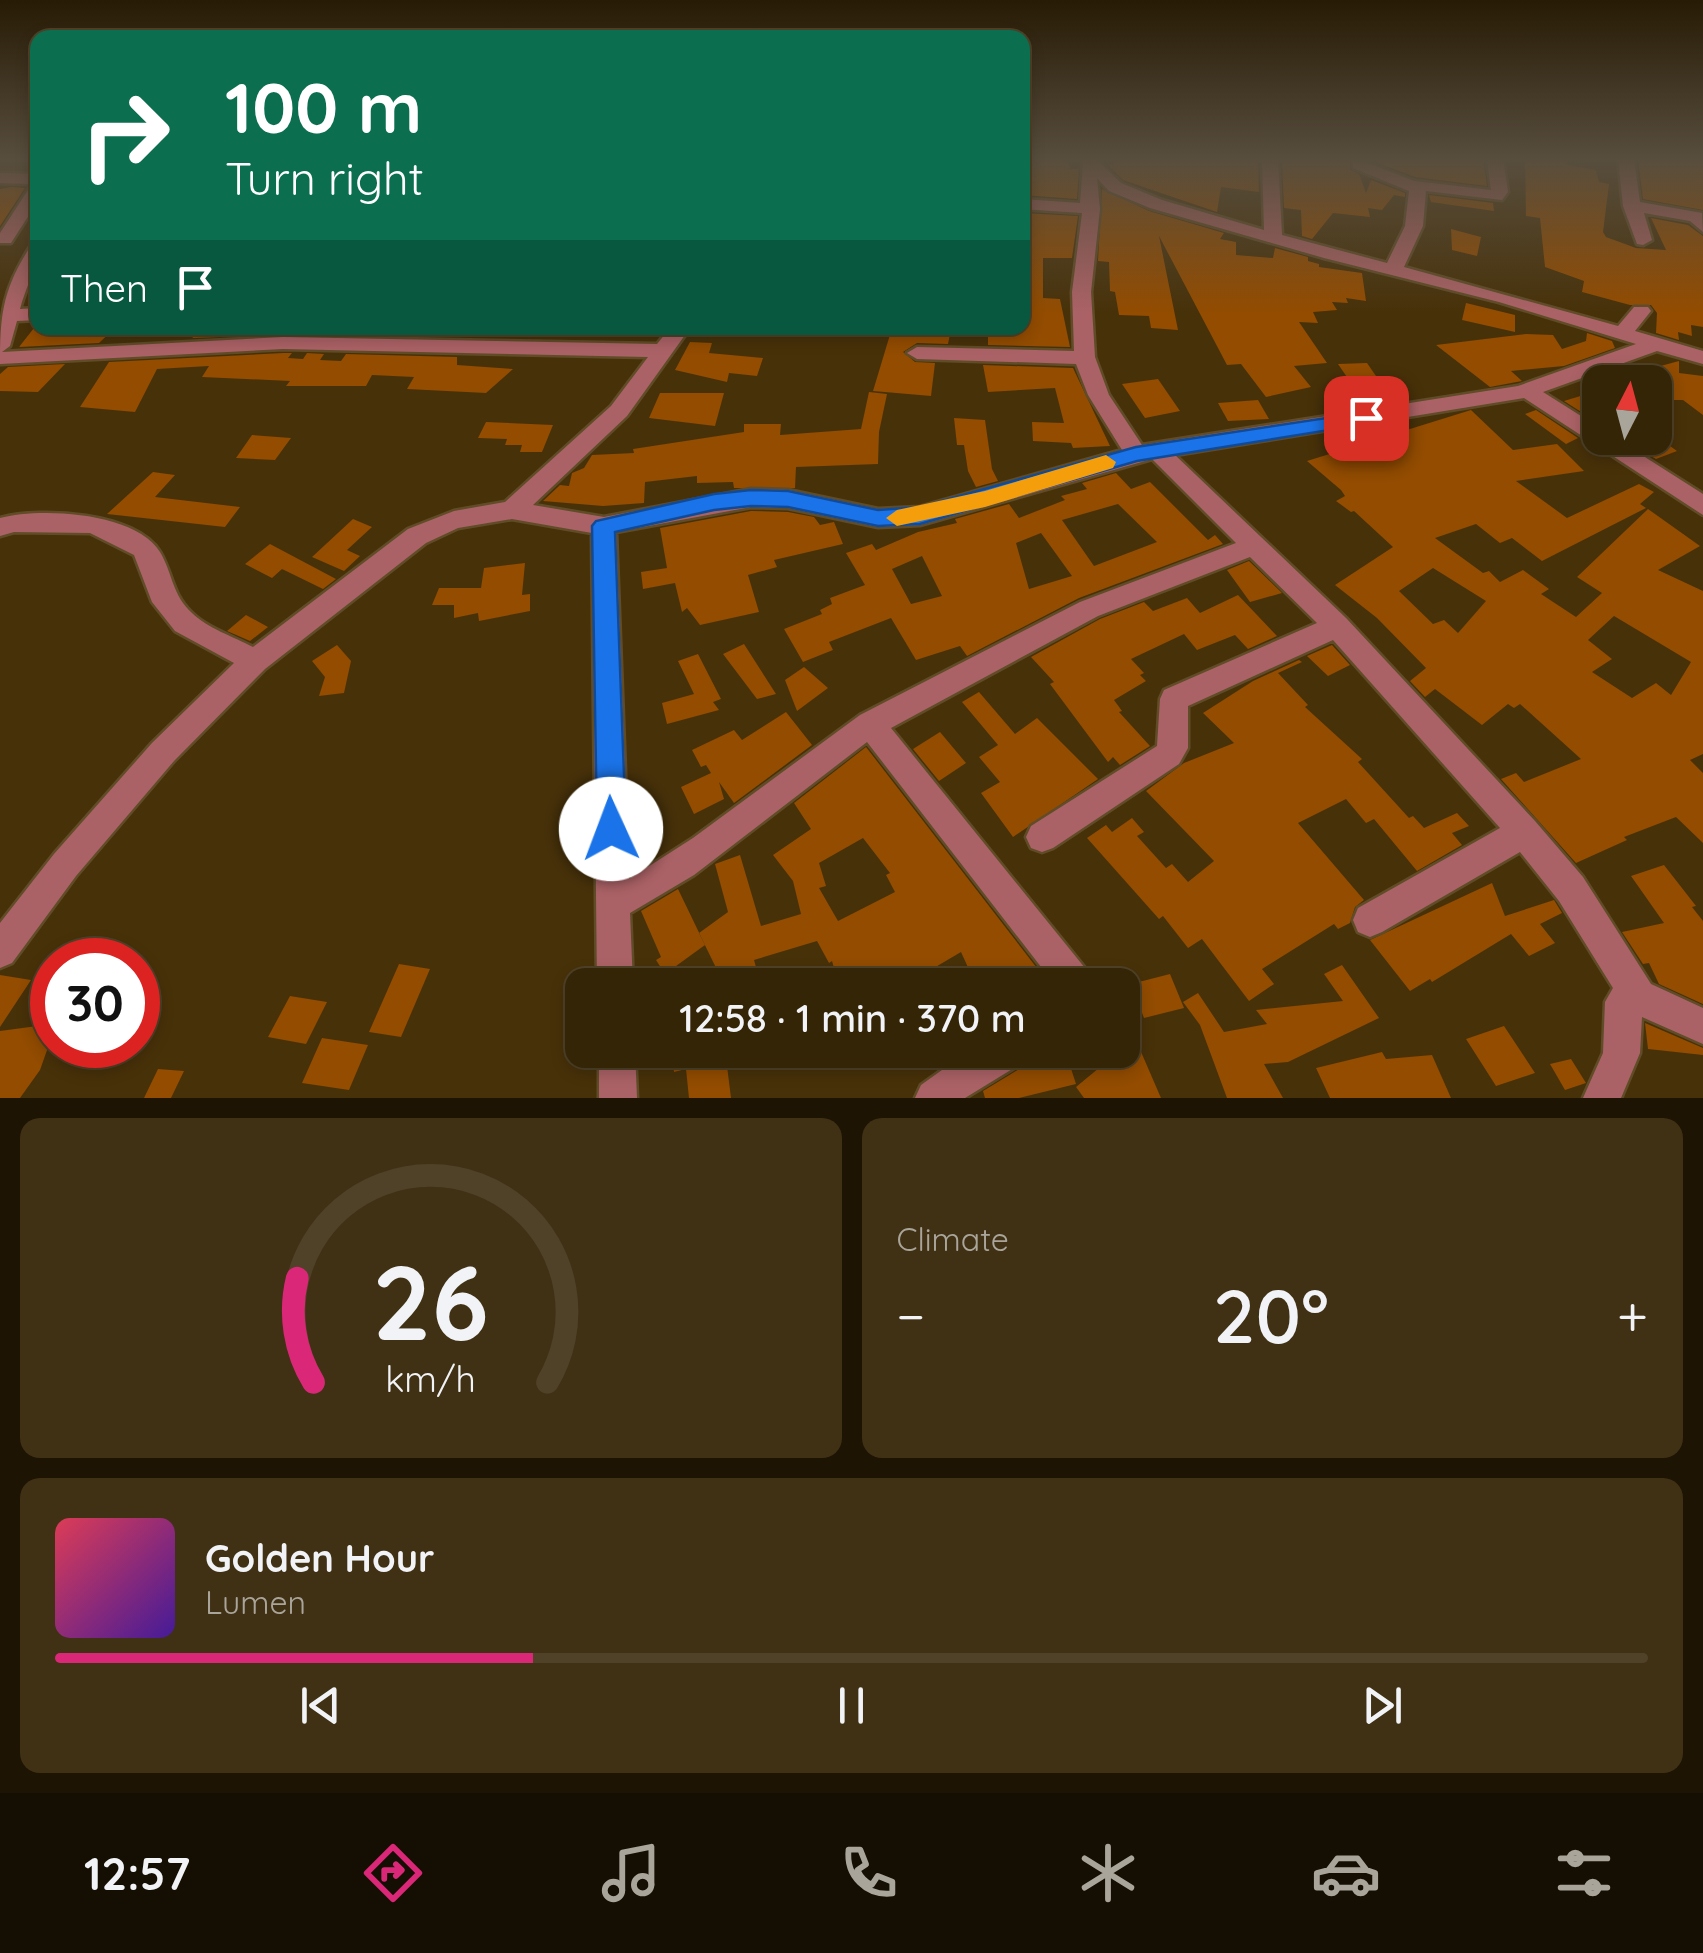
<!DOCTYPE html>
<meta charset="utf-8">
<style>
body{margin:0;font-family:Quicksand,sans-serif;background:#403115;color:#f1f3f6;height:100vh;display:flex;flex-direction:column;font-size:38px;white-space:nowrap}
*{box-sizing:border-box;margin:0}
p{font-size:32px;color:#aaa59b}
.icon{flex:none;width:55px;height:55px;fill:none;stroke:currentColor;stroke-width:2;stroke-linecap:round;stroke-linejoin:round}
.map{position:relative;height:1098px;overflow:hidden}
.sheet{display:flex;flex-direction:column;gap:20px;padding:20px;background:#1d1404;flex:1}
.sheet>*{flex:none}
.banner{position:absolute;left:30px;top:30px;width:1000px;height:305px;border-radius:20px;box-shadow:0 5px 15px #0003,0 0 0 2px #4f4228;background:#0b6e4f;color:#fff;overflow:hidden}
.needle{width:65px;rotate:6deg}
.buttons{position:absolute;left:1582px;top:365px;display:grid;gap:20px}
.buttons a{display:grid;place-items:center;width:90px;height:90px;border-radius:20px;background:#352507;box-shadow:0 5px 15px #0003,0 0 0 2px #4f4228;font-size:50px}
.speed{position:absolute;left:30px;top:938px;display:flex;gap:20px;font-size:50px;font-weight:700;text-align:center}
.speed>*{display:grid;place-content:center;width:130px;height:130px;border-radius:50%;background:#352507;box-shadow:0 5px 15px #0003,0 0 0 2px #4f4228;line-height:1}
.speed .limit{border:15px solid #d22;background:#fff;color:#111}
.pin{position:absolute;display:grid;place-items:center;width:85px;height:85px;color:#fff;margin:-42px;border-radius:20px;box-shadow:0 5px 15px #0006}
.me{position:absolute;width:110px;margin:-55px;rotate:358deg;stroke-linejoin:round;filter:drop-shadow(0 0 8px #0008)}
.turn{display:flex;align-items:center;gap:35px;height:210px;padding:0 30px;font-size:45px}
.turn .icon{width:130px;height:130px;stroke-width:2.5}
.turn b{display:block;font-size:70px;line-height:85px}
.then{display:flex;align-items:center;height:95px;padding:0 30px;background:#0003;gap:20px;font-size:38px}
.big{font-size:75px;font-weight:600;line-height:1.1}
.sheet .tile{flex:1;display:flex;flex-direction:column;justify-content:center;gap:15px;min-width:0;padding:0 35px;border-radius:20px;background:#403115}
.sheet .dial{align-items:center;gap:0}
.dial svg{height:260px;overflow:visible;fill:none;stroke:#4f4228;stroke-width:7;stroke-linecap:round;text-anchor:middle}
.dial text{fill:#f1f3f6;stroke:none}
.song{display:flex;align-items:center;gap:30px}
.cover{width:120px;height:120px;border-radius:15px;background:linear-gradient(135deg,hsl(350 70% 55%),hsl(260 70% 35%))}
.played{height:10px;border-radius:5px;background:linear-gradient(90deg,#db2777 30%,#4f4228 30%)}
.keys{display:flex;justify-content:space-around;direction:ltr}
.heat{display:flex;justify-content:space-between;align-items:center;font-size:55px;direction:ltr}
.sheet .tiles{flex:1;display:grid;gap:20px;grid-template-columns:1fr 1fr}
.tile:last-child{grid-column:span 2}
.trip{position:absolute;left:565px;top:968px;width:575px;height:100px;border-radius:20px;background:#352507;box-shadow:0 5px 15px #0003,0 0 0 2px #4f4228;font-weight:600;line-height:100px;text-align:center}
.dock{display:flex;height:160px;justify-content:space-around;align-items:center;background:#150f03;color:#aaa59b}
.dock .icon{width:70px;height:70px}
.dock .selected{color:#db2777}
.dock b{font-size:45px;color:#f1f3f6}
.map>svg:first-child{display:block}
.building{fill:#934c00;fill-rule:evenodd}
.lines{fill:none;stroke-linecap:round;stroke-linejoin:round}
.minor-casing{stroke:#614c28;stroke-width:5}
.minor{fill:#ab6266;fill-rule:evenodd}
.route{fill:#1a73e8;stroke:#114b97;stroke-width:2.5}
.slow{fill:#f59e0b}
</style>
<div class="map">
<svg width="1703" height="1098" viewBox="0 0 1703 1098">
<rect width="100%" height="100%" fill="#473109"/>
<path class="building" d="M 1022,159 L 1066,159 L 1071,169 L 1079,169 L 1077,199 L 1022,195 Z
M 1113,159 L 1258,159 L 1259,192 L 1221,187 L 1217,212 L 1123,180 L 1107,164 L 1113,165 Z
M 1282,159 L 1350,161 L 1350,170 L 1359,174 L 1366,193 L 1371,180 L 1405,193 L 1405,197 L 1394,195 L 1382,210 L 1368,208 L 1370,217 L 1333,213 L 1312,239 L 1302,236 L 1301,210 L 1284,208 Z
M 1379,159 L 1483,159 L 1487,186 L 1415,177 L 1378,163 Z
M 1525,159 L 1566,159 L 1567,165 L 1596,170 L 1599,182 L 1609,184 L 1603,232 L 1606,237 L 1636,248 L 1666,250 L 1651,218 L 1688,225 L 1703,236 L 1703,327 L 1691,325 L 1692,336 L 1678,332 L 1679,340 L 1656,333 L 1657,313 L 1651,305 L 1630,305 L 1582,292 L 1584,281 L 1545,267 L 1540,218 L 1526,216 Z
M 1638,159 L 1703,159 L 1703,210 L 1643,199 Z
M 12,187 L 25,188 L 0,226 L 0,189 Z
M 1102,189 L 1149,211 L 1224,233 L 1220,239 L 1236,242 L 1236,255 L 1273,258 L 1275,248 L 1308,257 L 1308,261 L 1319,264 L 1319,267 L 1362,273 L 1366,301 L 1346,298 L 1348,303 L 1332,302 L 1337,310 L 1313,312 L 1318,323 L 1299,322 L 1327,363 L 1294,366 L 1311,387 L 1266,397 L 1241,364 L 1227,365 L 1159,236 L 1178,330 L 1151,328 L 1149,316 L 1119,315 L 1115,292 L 1110,291 L 1109,262 L 1098,261 Z
M 1429,195 L 1493,203 L 1494,211 L 1431,202 Z
M 1022,213 L 1078,216 L 1072,258 L 1043,258 L 1043,298 L 1060,299 L 1070,347 L 988,345 L 988,334 L 1012,336 L 1012,328 L 1022,328 Z
M 1451,229 L 1481,237 L 1477,256 L 1452,250 Z
M 1466,303 L 1515,315 L 1515,332 L 1462,320 Z
M 34,328 L 115,328 L 99,343 L 19,347 Z
M 201,328 L 311,328 L 306,334 L 192,338 Z
M 365,328 L 454,328 L 450,336 L 360,335 Z
M 892,328 L 950,334 L 948,344 L 917,343 L 903,352 L 915,362 L 935,363 L 931,396 L 873,391 Z
M 1587,333 L 1612,341 L 1615,348 L 1564,366 L 1511,371 L 1522,381 L 1490,387 L 1436,345 L 1526,334 L 1553,335 L 1562,349 L 1586,341 Z
M 690,342 L 712,343 L 709,353 L 763,358 L 757,376 L 729,373 L 727,382 L 675,370 Z
M 283,353 L 292,353 L 288,358 L 303,359 L 307,353 L 324,354 L 320,360 L 341,361 L 346,354 L 457,357 L 457,365 L 513,369 L 486,393 L 407,389 L 414,377 L 372,375 L 366,386 L 286,386 L 290,381 L 202,377 L 209,366 L 157,369 L 135,412 L 80,407 L 109,362 Z
M 1679,361 L 1679,373 L 1703,376 L 1703,415 L 1683,400 L 1655,400 L 1655,382 L 1621,382 L 1620,377 Z
M 1367,363 L 1394,402 L 1366,405 L 1338,364 Z
M 65,364 L 38,392 L 0,391 L 0,374 L 8,367 Z
M 983,365 L 1073,368 L 1110,446 L 1073,448 L 1071,443 L 1033,441 L 1032,422 L 1064,423 L 1055,388 L 988,392 Z
M 1158,379 L 1180,411 L 1145,418 L 1122,384 Z
M 1600,390 L 1600,424 L 1564,401 Z
M 869,392 L 887,394 L 879,432 L 878,464 L 796,467 L 795,488 L 734,488 L 733,482 L 697,483 L 697,476 L 645,482 L 644,503 L 603,506 L 543,501 L 560,485 L 569,486 L 572,473 L 584,468 L 592,455 L 634,453 L 633,449 L 744,432 L 744,424 L 781,424 L 780,435 L 861,429 Z
M 660,393 L 724,393 L 715,426 L 649,418 Z
M 1258,400 L 1269,419 L 1228,421 L 1218,403 Z
M 1471,410 L 1513,450 L 1557,444 L 1584,471 L 1516,481 L 1567,518 L 1639,484 L 1654,492 L 1640,504 L 1646,508 L 1542,561 L 1512,538 L 1500,543 L 1476,524 L 1435,538 L 1483,573 L 1489,571 L 1500,582 L 1523,570 L 1549,589 L 1541,594 L 1576,617 L 1602,593 L 1577,577 L 1648,509 L 1700,546 L 1658,570 L 1703,591 L 1703,754 L 1690,760 L 1703,773 L 1703,843 L 1676,817 L 1624,837 L 1627,840 L 1576,863 L 1501,779 L 1516,773 L 1524,782 L 1581,759 L 1520,704 L 1514,708 L 1508,704 L 1482,725 L 1435,689 L 1425,697 L 1410,681 L 1426,668 L 1377,618 L 1335,585 L 1393,547 L 1354,511 L 1351,512 L 1336,501 L 1345,496 L 1341,490 L 1307,461 ZM 1433,568 L 1486,601 L 1458,633 L 1444,620 L 1433,624 L 1399,591 ZM 1614,616 L 1691,662 L 1671,695 L 1656,683 L 1632,698 L 1592,672 L 1612,659 L 1588,640 Z
M 1536,410 L 1578,438 L 1566,444 L 1525,414 Z
M 954,418 L 985,420 L 992,469 L 998,481 L 976,487 L 968,471 L 964,445 L 957,445 Z
M 486,422 L 553,425 L 542,452 L 520,452 L 522,445 L 505,445 L 507,439 L 478,438 Z
M 252,435 L 291,438 L 275,460 L 236,458 Z
M 1621,438 L 1659,438 L 1677,451 L 1656,459 Z
M 153,472 L 175,475 L 155,497 L 240,507 L 225,527 L 107,514 Z
M 1116,473 L 1131,489 L 1150,482 L 1208,540 L 1215,535 L 1223,544 L 1079,598 L 967,656 L 960,646 L 916,660 L 891,618 L 829,642 L 833,650 L 803,662 L 784,629 L 822,614 L 820,610 L 832,604 L 830,598 L 865,585 L 846,553 L 872,544 L 876,550 L 918,532 L 957,523 L 955,519 L 1009,504 L 1019,518 L 1065,500 L 1061,496 L 1087,489 L 1082,483 ZM 1118,504 L 1157,542 L 1094,566 L 1062,520 ZM 1041,533 L 1072,576 L 1029,589 L 1016,543 ZM 922,556 L 942,596 L 911,604 L 892,569 Z
M 751,511 L 788,512 L 814,517 L 820,525 L 834,522 L 843,544 L 774,560 L 777,567 L 748,575 L 759,612 L 700,625 L 687,608 L 682,612 L 675,583 L 643,589 L 641,572 L 667,568 L 660,528 Z
M 353,519 L 372,527 L 347,550 L 360,556 L 344,571 L 312,557 Z
M 270,544 L 336,579 L 323,589 L 282,569 L 272,578 L 245,564 Z
M 1249,561 L 1282,593 L 1250,602 L 1227,570 Z
M 525,563 L 522,595 L 530,594 L 530,611 L 479,621 L 478,613 L 454,618 L 454,605 L 432,605 L 439,588 L 481,588 L 484,568 Z
M 1238,595 L 1277,636 L 1248,649 L 1235,635 L 1197,650 L 1184,634 L 1131,659 L 1144,673 L 1140,675 L 1146,681 L 1114,700 L 1122,711 L 1119,712 L 1150,746 L 1120,765 L 1113,757 L 1108,762 L 1050,684 L 1054,682 L 1031,657 L 1100,619 L 1144,602 L 1153,611 L 1187,598 L 1200,613 Z
M 246,615 L 268,627 L 250,641 L 227,631 Z
M 744,644 L 776,694 L 757,699 L 723,654 Z
M 337,645 L 351,661 L 344,693 L 319,696 L 325,677 L 312,661 Z
M 1332,645 L 1350,665 L 1328,676 L 1307,656 Z
M 698,654 L 721,699 L 713,702 L 719,710 L 667,724 L 662,703 L 694,694 L 678,661 Z
M 1299,660 L 1302,662 L 1278,673 L 1308,705 L 1305,707 L 1362,759 L 1358,762 L 1409,818 L 1413,816 L 1424,828 L 1457,813 L 1469,826 L 1452,833 L 1462,845 L 1417,871 L 1374,819 L 1366,823 L 1346,799 L 1298,823 L 1364,900 L 1355,907 L 1350,923 L 1338,929 L 1334,924 L 1262,969 L 1274,984 L 1249,1001 L 1202,939 L 1188,948 L 1163,916 L 1159,919 L 1087,838 L 1106,825 L 1112,832 L 1132,818 L 1144,832 L 1137,836 L 1166,868 L 1172,864 L 1188,882 L 1214,861 L 1146,791 L 1184,763 L 1234,743 L 1203,713 L 1253,681 Z
M 804,667 L 828,688 L 797,711 L 785,680 Z
M 979,692 L 1015,734 L 1037,718 L 1098,779 L 1013,837 L 981,793 L 1000,782 L 979,757 L 998,745 L 962,702 Z
M 786,712 L 812,745 L 734,803 L 719,782 L 724,799 L 694,814 L 681,787 L 711,773 L 706,765 L 701,767 L 692,750 L 734,730 L 742,740 Z
M 940,732 L 966,763 L 939,781 L 913,749 Z
M 866,747 L 1050,985 L 976,985 L 961,952 L 905,985 L 839,985 L 832,961 L 829,963 L 817,941 L 754,960 L 761,985 L 730,985 L 728,975 L 721,978 L 699,933 L 728,912 L 715,864 L 740,855 L 761,926 L 801,914 L 793,881 L 773,855 L 811,829 L 794,803 ZM 863,838 L 890,873 L 886,875 L 895,892 L 838,921 L 819,888 L 826,886 L 819,863 Z
M 1664,865 L 1696,906 L 1692,907 L 1703,921 L 1703,1004 L 1659,984 L 1649,963 L 1643,964 L 1622,932 L 1664,923 L 1631,876 Z
M 1492,883 L 1505,916 L 1554,900 L 1562,913 L 1540,924 L 1555,943 L 1529,956 L 1511,934 L 1432,982 L 1430,979 L 1410,991 L 1370,940 Z
M 678,889 L 705,945 L 665,974 L 656,960 L 661,957 L 641,911 Z
M 399,964 L 430,969 L 401,1037 L 369,1032 Z
M 1342,965 L 1379,1018 L 1288,1062 L 1264,1064 L 1283,1098 L 1227,1098 L 1200,1025 L 1183,1002 L 1198,993 L 1224,1032 L 1267,1024 L 1256,1010 L 1343,1001 L 1324,974 Z
M 1170,974 L 1184,1008 L 1144,1018 L 1131,984 Z
M 0,975 L 31,980 L 0,1027 Z
M 290,996 L 327,1002 L 306,1044 L 268,1037 Z
M 1122,1008 L 1161,1098 L 1084,1098 L 1076,1087 L 1105,1063 L 1100,1050 L 1122,1050 Z
M 1645,1023 L 1703,1048 L 1703,1055 L 1648,1049 Z
M 52,1024 L 52,1036 L 40,1070 L 20,1098 L 0,1098 L 0,1031 Z
M 1504,1026 L 1535,1073 L 1496,1086 L 1466,1039 Z
M 322,1038 L 368,1045 L 349,1090 L 302,1083 Z
M 672,1050 L 725,1050 L 731,1098 L 689,1098 L 686,1069 L 674,1072 Z
M 1051,1050 L 1065,1050 L 1076,1084 L 1019,1098 L 985,1098 L 983,1091 L 1024,1066 L 1029,1055 Z
M 1382,1052 L 1386,1059 L 1432,1055 L 1451,1098 L 1330,1098 L 1316,1068 Z
M 1571,1059 L 1586,1083 L 1565,1090 L 1550,1064 Z
M 158,1069 L 184,1071 L 171,1098 L 144,1098 Z"/>
<g class="lines">
<defs>
<path id="minor" d="M 1079,159 L 1096,159 L 1121,183 L 1162,200 L 1264,230 L 1262,159 L 1278,159 L 1282,235 L 1387,263 L 1405,226 L 1409,191 L 1353,168 L 1353,162 L 1365,162 L 1414,181 L 1491,190 L 1487,159 L 1503,159 L 1508,192 L 1502,200 L 1426,191 L 1423,226 L 1404,267 L 1618,326 L 1634,307 L 1648,307 L 1651,311 L 1635,331 L 1703,351 L 1703,364 L 1657,351 L 1543,392 L 1600,428 L 1600,438 L 1615,438 L 1703,494 L 1703,515 L 1524,398 L 1175,455 L 1346,618 L 1535,821 L 1583,877 L 1651,984 L 1703,1008 L 1703,1044 L 1642,1017 L 1640,1053 L 1621,1098 L 1583,1098 L 1603,1053 L 1605,1002 L 1613,988 L 1559,901 L 1520,852 L 1382,932 L 1370,937 L 1358,932 L 1353,920 L 1358,908 L 1500,828 L 1333,640 L 1188,706 L 1188,748 L 1179,764 L 1053,848 L 1042,852 L 1031,848 L 1026,837 L 1031,826 L 1157,746 L 1160,699 L 1164,690 L 1317,623 L 1250,557 L 1098,616 L 891,728 L 1089,973 L 1095,985 L 1055,985 L 867,742 L 694,875 L 630,913 L 633,985 L 597,985 L 592,533 L 512,519 L 458,528 L 426,543 L 265,669 L 174,761 L 76,876 L 12,963 L 0,968 L 0,923 L 54,854 L 152,743 L 234,663 L 175,631 L 152,602 L 134,555 L 90,533 L 14,532 L 0,536 L 0,518 C 40,507 136,512 160,552 C 173,574 172,595 192,613 C 207,628 234,637 253,647 L 408,529 L 454,511 L 505,502 L 611,406 L 648,357 L 283,349 L 0,364 C 0,313 3,288 32,244 L 38,243 C 38,267 26,286 20,309 L 38,308 L 38,320 L 17,321 L 10,346 L 2,352 L 283,337 L 657,344 L 670,328 L 690,328 L 627,416 L 533,505 L 604,517 L 751,489 L 788,490 L 878,509 L 920,507 L 1122,450 L 1088,395 L 1076,364 L 917,359 L 907,353 L 917,347 L 1074,351 L 1072,292 L 1082,213 L 1022,209 L 1022,199 L 1080,203 L 1083,164 ZM 1097,178 L 1109,191 L 1150,208 L 1324,258 L 1499,302 L 1636,344 L 1518,386 L 1142,445 L 1109,395 L 1095,357 L 1091,292 L 1100,209 ZM 1152,459 L 1236,543 L 1080,602 L 860,715 L 693,838 L 629,879 L 616,532 L 751,507 L 788,508 L 878,527 L 920,525 Z
M 1618,159 L 1634,159 L 1640,202 L 1702,213 L 1703,232 L 1690,221 L 1644,213 L 1652,240 L 1643,245 L 1637,244 L 1623,206 Z
M 0,173 L 38,174 L 38,201 L 11,243 L 0,243 L 0,233 L 32,184 L 0,183 Z
M 599,1050 L 635,1050 L 637,1098 L 599,1098 Z
M 970,1050 L 1027,1050 L 1022,1063 L 965,1098 L 915,1098 L 921,1085 Z"/>
</defs>
<use href="#minor" class="minor-casing"/>
<use href="#minor" class="minor"/>
</g>
<linearGradient id="sky" x2="0" y2="1"><stop stop-color="#271b05"/><stop offset="0.51" stop-color="#584e3e"/><stop offset="1" stop-color="#584e3e" stop-opacity="0"/></linearGradient>
<rect width="1703" height="313" fill="url(#sky)"/>
<path class="route" d="M 1366,412 L 1375,418 L 1373,423 L 1137,461 L 920,524 L 878,526 L 788,507 L 751,506 L 714,510 L 615,532 L 626,829 L 621,838 L 611,842 L 601,838 L 597,829 L 592,526 L 596,521 L 714,494 L 751,490 L 788,491 L 878,510 L 920,507 L 1136,447 Z"/>
<path class="slow" d="M 1106,455 L 1116,462 L 1113,468 L 985,507 L 897,526 L 886,518 L 897,510 L 985,491 Z"/>
</svg>
<div class="buttons">
<a><svg class="needle" viewBox="-14 -14 28 28"><path d="M0-13l5 13h-10z" fill="#e53935"/><path d="M0 13l5-13h-10z" fill="#aaa59b"/></svg></a>
</div>
<div class="speed"><div class="limit">30</div></div>
<div class="pin" style="left:1366px;top:418px;background:#d93025"><svg class="icon" aria-label="arrive" viewBox="0 0 24 24"><path d="M6 21V4h12l-3 4 3 4H6"/></svg></div>
<svg class="me" style="left:611px;top:829px" viewBox="-20 -20 40 40"><circle r="19" fill="#fff"/><path d="M0-13L10 11 0 6-10 11z" fill="#1a73e8"/></svg>
<div class="trip">12:58 · 1 min · 370 m</div>
<div class="banner">
<div class="turn"><svg class="icon" aria-label="right" viewBox="0 0 24 24"><path d="M7 20v-9h11M14 6l5 5-5 5"/></svg><div><b>100 m</b>Turn right</div></div>
<div class="then">Then<svg class="icon" aria-label="arrive" viewBox="0 0 24 24"><path d="M6 21V4h12l-3 4 3 4H6"/></svg></div>
</div>
</div>
<section class="sheet">
<div class="tiles">
<div class="tile dial"><svg viewBox="0 0 100 80">
<path d="M14 69A42 42 0 1 1 86 69"/>
<path d="M14 69A42 42 0 0 1 9 37" stroke="#db2777"/>
<text x="50" y="56" font-size="32" font-weight="700">26</text>
<text x="50" y="72" font-size="11">km/h</text>
</svg></div>
<div class="tile"><p>Climate</p>
<div class="heat"><a>−</a><b class="big">20°</b><a>+</a></div>
</div>
<div class="tile">
<div class="song"><i class="cover"></i><div><b>Golden Hour</b><p>Lumen</p></div></div>
<div class="played"></div>
<div class="keys"><svg class="icon" aria-label="previous" viewBox="0 0 24 24"><path d="M18 5L8 12l10 7zM5 5v14"/></svg><svg class="icon" aria-label="pause" viewBox="0 0 24 24"><path d="M8 5v14M16 5v14"/></svg><svg class="icon" aria-label="next" viewBox="0 0 24 24"><path d="M6 5l10 7-10 7zM19 5v14"/></svg></div>
</div>
</div>
</section>
<nav class="dock">
<b>12:57</b>
<svg class="icon selected" aria-label="directions" viewBox="0 0 24 24"><path d="M12 3l9 9-9 9-9-9zM9 14v-3h6M13 9l2 2-2 2"/></svg>
<svg class="icon" aria-label="music" viewBox="0 0 24 24"><path d="M9 18V5l10-2v13"/><circle cx="6" cy="18" r="3"/><circle cx="16" cy="16" r="3"/></svg>
<svg class="icon" aria-label="phone" viewBox="0 0 24 24"><path d="M5 4h4l2 5-3 2q2 4 5 5l2-3 5 2v4C11 20 4 13 5 4z"/></svg>
<svg class="icon" aria-label="climate" viewBox="0 0 24 24"><path d="M12 3v18M4 7l16 10M4 17L20 7"/></svg>
<svg class="icon" aria-label="car" viewBox="0 0 24 24"><path d="M5 17H2v-5l4-1 3-4h7l3 4 3 1v5h-3M9 17h6M6 11h13"/><circle cx="7" cy="17" r="2"/><circle cx="17" cy="17" r="2"/></svg>
<svg class="icon" aria-label="filters" viewBox="0 0 24 24"><path d="M4 7h16M4 17h16"/><circle cx="9" cy="7" r="2"/><circle cx="15" cy="17" r="2"/></svg>
</nav>
